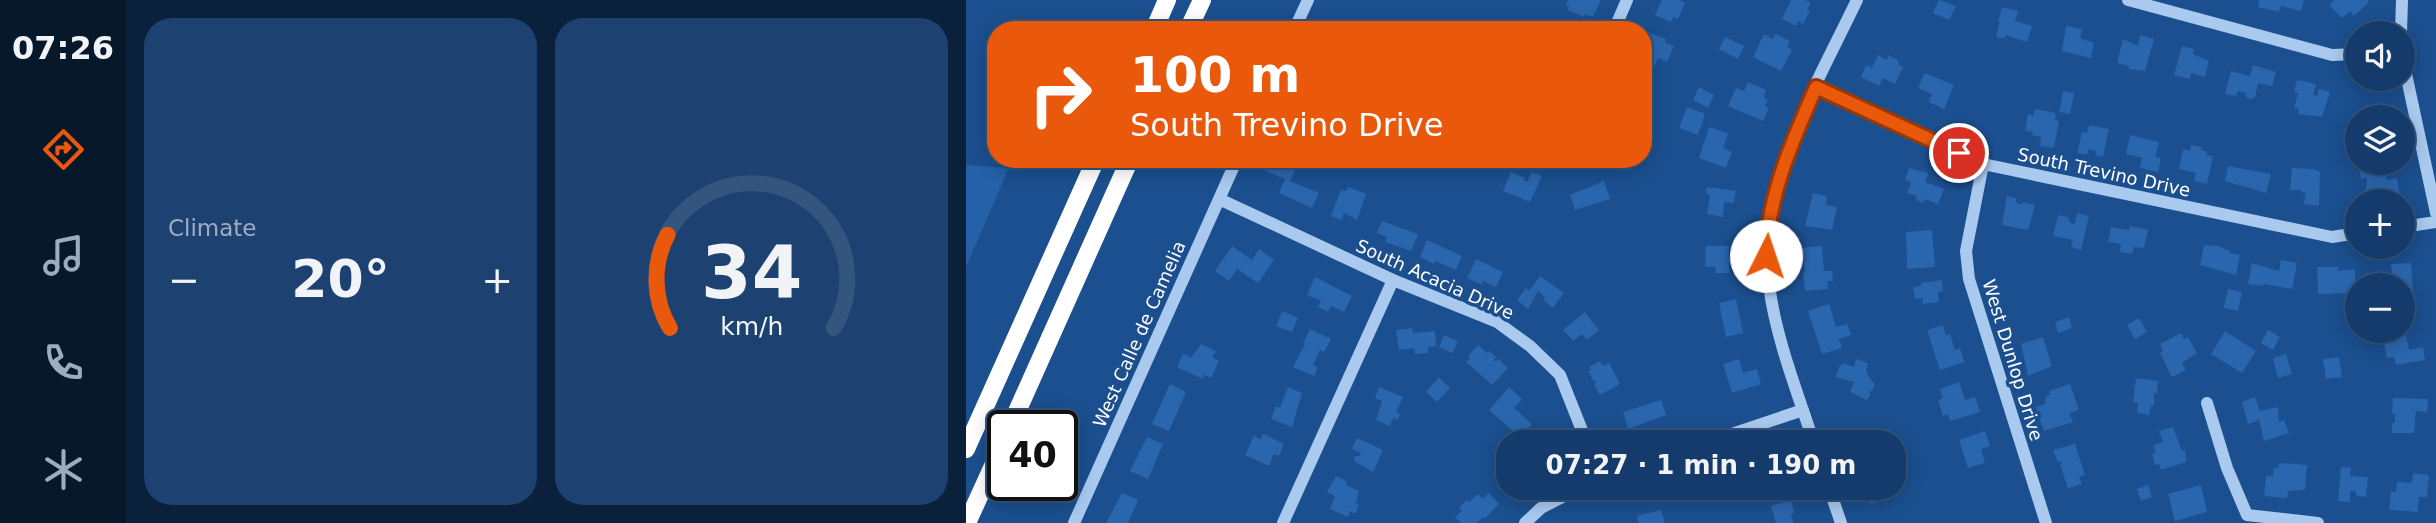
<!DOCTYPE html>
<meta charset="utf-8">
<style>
body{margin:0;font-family:"DejaVu Sans",sans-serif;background:#1d4271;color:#f1f3f6;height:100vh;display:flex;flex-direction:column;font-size:26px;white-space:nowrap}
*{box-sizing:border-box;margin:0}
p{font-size:23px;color:#9dadc1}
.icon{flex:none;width:38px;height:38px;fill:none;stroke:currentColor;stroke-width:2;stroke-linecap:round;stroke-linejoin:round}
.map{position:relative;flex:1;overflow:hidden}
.details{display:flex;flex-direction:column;gap:18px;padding:18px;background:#0b203b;width:840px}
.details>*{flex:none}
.top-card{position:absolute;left:21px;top:21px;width:665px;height:147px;border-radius:28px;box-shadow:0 4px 18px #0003,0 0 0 2px #33557e;background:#ea580c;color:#fff;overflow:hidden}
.controls{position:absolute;left:1379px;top:21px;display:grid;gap:14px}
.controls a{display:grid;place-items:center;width:70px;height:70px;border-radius:50%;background:#143b6b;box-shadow:0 4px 18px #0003,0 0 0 2px #33557e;font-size:35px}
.speed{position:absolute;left:21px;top:410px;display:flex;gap:14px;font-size:35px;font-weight:700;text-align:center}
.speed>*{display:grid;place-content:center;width:91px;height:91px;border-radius:50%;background:#143b6b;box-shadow:0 4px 18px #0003,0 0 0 2px #33557e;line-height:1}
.speed .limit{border:4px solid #111;border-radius:10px;background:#fff;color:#111}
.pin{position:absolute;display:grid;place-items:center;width:60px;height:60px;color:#fff;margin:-30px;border:4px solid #fff;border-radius:50%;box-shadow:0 2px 7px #0007}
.me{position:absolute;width:77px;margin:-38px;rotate:4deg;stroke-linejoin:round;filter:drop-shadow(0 0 5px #0008)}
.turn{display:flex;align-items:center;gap:24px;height:147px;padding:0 28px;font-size:32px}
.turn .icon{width:91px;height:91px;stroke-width:2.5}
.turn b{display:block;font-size:49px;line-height:60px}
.big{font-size:52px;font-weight:700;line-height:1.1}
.details .card{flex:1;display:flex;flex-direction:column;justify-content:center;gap:10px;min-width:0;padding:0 24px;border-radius:28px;background:#1d4271}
.details .dial{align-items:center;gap:0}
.dial svg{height:182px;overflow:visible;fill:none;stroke:#33557e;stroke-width:7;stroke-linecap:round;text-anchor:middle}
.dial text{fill:#f1f3f6;stroke:none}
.heat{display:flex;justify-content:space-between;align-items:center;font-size:38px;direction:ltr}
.details .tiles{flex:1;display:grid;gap:18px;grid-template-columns:repeat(2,1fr)}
.trip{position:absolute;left:530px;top:430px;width:410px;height:70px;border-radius:28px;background:#143b6b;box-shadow:0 4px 18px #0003,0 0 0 2px #33557e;font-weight:700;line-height:70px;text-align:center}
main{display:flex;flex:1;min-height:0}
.menu{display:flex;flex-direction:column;width:126px;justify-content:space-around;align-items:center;background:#08182b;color:#9dadc1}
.menu .icon{width:49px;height:49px}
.menu .on{color:#ea580c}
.menu b{font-size:32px;color:#f1f3f6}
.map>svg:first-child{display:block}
.green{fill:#2461a8}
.building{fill:#2a66ad}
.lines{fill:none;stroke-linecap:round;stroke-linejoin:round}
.minor{stroke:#a9c9ee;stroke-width:12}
.highway{stroke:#fff;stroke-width:18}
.route-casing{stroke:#983908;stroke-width:18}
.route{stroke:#ea580c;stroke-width:12}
.labels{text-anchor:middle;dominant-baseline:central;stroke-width:7;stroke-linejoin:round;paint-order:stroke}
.street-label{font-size:18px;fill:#fff;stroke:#1b4f8f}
</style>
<main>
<nav class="menu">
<b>07:26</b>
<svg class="icon on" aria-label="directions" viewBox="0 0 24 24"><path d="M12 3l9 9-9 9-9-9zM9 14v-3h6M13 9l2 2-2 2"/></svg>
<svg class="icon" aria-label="music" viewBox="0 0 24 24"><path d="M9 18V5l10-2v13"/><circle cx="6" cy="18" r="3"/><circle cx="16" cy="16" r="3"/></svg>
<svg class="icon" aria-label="phone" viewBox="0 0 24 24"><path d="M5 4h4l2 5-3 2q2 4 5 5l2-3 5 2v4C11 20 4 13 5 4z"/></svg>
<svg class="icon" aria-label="climate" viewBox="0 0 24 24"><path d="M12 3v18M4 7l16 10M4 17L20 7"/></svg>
</nav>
<section class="details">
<div class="tiles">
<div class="card"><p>Climate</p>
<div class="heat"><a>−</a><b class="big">20°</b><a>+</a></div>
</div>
<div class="card dial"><svg viewBox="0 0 100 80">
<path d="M14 69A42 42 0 1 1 86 69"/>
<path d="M14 69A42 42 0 0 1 13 28" stroke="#ea580c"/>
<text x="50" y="56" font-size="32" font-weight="700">34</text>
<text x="50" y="72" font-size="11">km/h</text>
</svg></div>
</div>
</section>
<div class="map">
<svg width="1470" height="523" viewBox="0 0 1470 523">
<rect width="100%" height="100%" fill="#1b4f8f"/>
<path class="green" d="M 0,165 L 43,168 L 0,267 Z"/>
<path class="building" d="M 602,0 L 635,0 L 627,17 L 619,14 L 618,17 L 602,10 L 603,6 L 600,5 Z
M 696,0 L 713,0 L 719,3 L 712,19 L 707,17 L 705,22 L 689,15 Z
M 825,0 L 839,0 L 845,3 L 841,10 L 844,11 L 837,24 L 832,21 L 830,26 L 816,19 Z
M 973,0 L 990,6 L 983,20 L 967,13 Z
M 1293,0 L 1338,0 L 1335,11 L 1315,6 L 1313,12 L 1292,7 Z
M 1368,0 L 1401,0 L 1403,2 L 1388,16 L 1384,11 L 1376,18 L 1363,5 Z
M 1036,7 L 1052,11 L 1049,21 L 1066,26 L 1061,42 L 1040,35 L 1039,38 L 1032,38 L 1030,35 L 1034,22 L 1032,22 Z
M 1100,26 L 1116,29 L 1114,38 L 1128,43 L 1125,58 L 1096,51 Z
M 683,33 L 700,39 L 699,43 L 708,46 L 701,62 L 692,58 L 687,70 L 677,67 L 677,48 Z
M 798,34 L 807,39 L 809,34 L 824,41 L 821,47 L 826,50 L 815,71 L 787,57 Z
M 1174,35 L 1188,39 L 1179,71 L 1162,69 L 1163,66 L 1151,63 L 1157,39 L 1172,46 Z
M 759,37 L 778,46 L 772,59 L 753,49 Z
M 1216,46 L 1228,49 L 1227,54 L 1243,61 L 1239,77 L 1225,73 L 1224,79 L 1208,75 Z
M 912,55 L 921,60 L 922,55 L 933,61 L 932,65 L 937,67 L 929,84 L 917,78 L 913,86 L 895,77 L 900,65 L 906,68 Z
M 1287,65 L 1310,72 L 1306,86 L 1292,83 L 1289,97 L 1285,99 L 1281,98 L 1280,93 L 1272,91 L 1270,96 L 1259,94 L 1265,71 L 1284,76 Z
M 959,73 L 988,85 L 978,109 L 963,102 L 966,94 L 952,88 Z
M 1331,80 L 1350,84 L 1347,95 L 1351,96 L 1353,89 L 1364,92 L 1356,117 L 1332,114 L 1333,109 L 1328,108 L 1332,93 L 1328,92 Z
M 782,82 L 800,90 L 798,98 L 802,100 L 799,106 L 803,108 L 797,121 L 762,106 L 770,88 L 778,91 Z
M 733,87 L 748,95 L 742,108 L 727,100 Z
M 1097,91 L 1108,93 L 1104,114 L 1093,112 Z
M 721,107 L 739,114 L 732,135 L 713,128 Z
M 1069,109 L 1090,113 L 1089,120 L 1093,121 L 1088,148 L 1074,146 L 1075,137 L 1066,135 L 1067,132 L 1059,131 L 1062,114 L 1068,116 Z
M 1123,125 L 1143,129 L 1137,157 L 1129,155 L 1130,151 L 1123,149 L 1121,155 L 1111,153 L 1116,132 L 1121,133 Z
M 743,127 L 762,133 L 757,148 L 766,152 L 760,168 L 733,158 Z
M 1164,135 L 1193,142 L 1189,157 L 1195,158 L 1192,172 L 1174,168 L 1176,158 L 1160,154 Z
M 1225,145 L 1236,147 L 1235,150 L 1241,152 L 1240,155 L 1247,156 L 1241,184 L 1228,181 L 1230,173 L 1213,169 L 1217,149 L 1224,151 Z
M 305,159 L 326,159 L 332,162 L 324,181 L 353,193 L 346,208 L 313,193 L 319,179 L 300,171 Z
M 508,159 L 537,159 L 532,170 Z
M 1407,163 L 1419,163 L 1421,180 L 1431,178 L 1435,201 L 1420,201 L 1418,190 L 1403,193 L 1400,191 L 1401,177 L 1395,179 L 1393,165 Z
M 1262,166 L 1305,174 L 1300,193 L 1259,181 Z
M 943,168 L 962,173 L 959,182 L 978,189 L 972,204 L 959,199 L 957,203 L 950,200 L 951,196 L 941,193 L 945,182 L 939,180 Z
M 1326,168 L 1347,169 L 1354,172 L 1353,206 L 1338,204 L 1340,193 L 1335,192 L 1336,190 L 1324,190 Z
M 545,172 L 559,178 L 558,180 L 561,182 L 566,172 L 576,176 L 564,202 L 537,191 Z
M 638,181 L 644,199 L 609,210 L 604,195 Z
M 382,187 L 400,194 L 391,220 L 378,213 L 375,220 L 365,216 L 375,190 L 380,191 Z
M 741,187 L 770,191 L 768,203 L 758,202 L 757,217 L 741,214 L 744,194 L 740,194 Z
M 847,193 L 861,196 L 860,205 L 871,207 L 866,230 L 839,226 Z
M 1041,196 L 1050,198 L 1050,202 L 1054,204 L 1056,204 L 1057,202 L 1069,205 L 1062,230 L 1036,225 Z
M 1111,213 L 1123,216 L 1115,250 L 1105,247 L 1107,240 L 1087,236 L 1092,215 L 1102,217 L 1104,223 L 1109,224 Z
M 416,221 L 452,234 L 445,251 L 419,242 L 421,237 L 411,233 Z
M 1164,226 L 1182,230 L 1178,248 L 1168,247 L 1166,254 L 1154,252 L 1155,244 L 1142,242 L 1145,227 L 1163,230 Z
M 966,230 L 969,267 L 941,269 L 940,232 Z
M 461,240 L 496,256 L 490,270 L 469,261 L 468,264 L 454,257 Z
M 1238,245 L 1252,246 L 1264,251 L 1263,253 L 1274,255 L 1270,275 L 1234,265 Z
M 266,246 L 286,260 L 293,249 L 308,260 L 292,283 L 271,269 L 263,281 L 249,271 Z
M 740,246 L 763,246 L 763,273 L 749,273 L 750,267 L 739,267 Z
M 856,246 L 858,271 L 866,271 L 867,281 L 861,281 L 862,289 L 839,291 L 837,272 L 839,271 L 835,248 Z
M 510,259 L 537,272 L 530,287 L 517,281 L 516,285 L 501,278 Z
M 1315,260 L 1331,263 L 1326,289 L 1298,284 L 1298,286 L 1282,284 L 1286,263 L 1313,271 Z
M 1445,263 L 1448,306 L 1437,307 L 1437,285 L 1427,285 L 1425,264 Z
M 1351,267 L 1372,267 L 1372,271 L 1389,269 L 1390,293 L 1352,294 Z
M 574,276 L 598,293 L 587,308 L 577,300 L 579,297 L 572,291 L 562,309 L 551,300 L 560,288 L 563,291 Z
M 349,277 L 386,296 L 378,312 L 365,306 L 362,312 L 352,307 L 355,301 L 341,295 Z
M 976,280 L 977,291 L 972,292 L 973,302 L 957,304 L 957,298 L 949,299 L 947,287 L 955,286 L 955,283 Z
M 1262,289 L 1276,292 L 1272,311 L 1258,308 Z
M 770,299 L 777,333 L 760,337 L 753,303 Z
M 863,304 L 870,327 L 881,324 L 885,335 L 873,339 L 876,348 L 856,354 L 842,311 Z
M 316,311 L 332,318 L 326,332 L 310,326 Z
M 619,312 L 633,330 L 621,340 L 616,334 L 607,341 L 597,330 Z
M 1103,317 L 1106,328 L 1092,333 L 1089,322 Z
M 1173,318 L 1181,332 L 1169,339 L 1161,325 Z
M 977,325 L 980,336 L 984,334 L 989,350 L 994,348 L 998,362 L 974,370 L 961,330 Z
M 446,328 L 447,333 L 469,331 L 470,346 L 462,347 L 462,353 L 449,354 L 448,348 L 433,350 L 430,330 Z
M 344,329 L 365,339 L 358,352 L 354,350 L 347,365 L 352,367 L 348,376 L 327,367 L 339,344 L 337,343 Z
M 1302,330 L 1314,337 L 1307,350 L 1295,343 Z
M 1439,330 L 1443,350 L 1457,347 L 1459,360 L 1430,365 L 1428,357 L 1421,358 L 1418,342 L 1426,341 L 1424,333 Z
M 1259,331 L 1290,351 L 1276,373 L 1245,354 Z
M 1215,333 L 1218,339 L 1222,337 L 1231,353 L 1216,363 L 1220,370 L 1206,377 L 1194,353 L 1197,351 L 1194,344 Z
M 478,335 L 492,341 L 486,353 L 473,347 Z
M 1077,337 L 1086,366 L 1062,376 L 1055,344 Z
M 235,344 L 250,351 L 246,357 L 253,361 L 245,378 L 238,375 L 237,379 L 211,367 L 217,354 L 225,358 Z
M 512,345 L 521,353 L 523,351 L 530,357 L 528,360 L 530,362 L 532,359 L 542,368 L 526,385 L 500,362 L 504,358 L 502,356 Z
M 1320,354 L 1326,374 L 1312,378 L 1307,358 Z
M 1373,357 L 1376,377 L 1360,379 L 1357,359 Z
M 773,359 L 777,373 L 791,369 L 795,384 L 766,393 L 757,364 Z
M 890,359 L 902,363 L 900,371 L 906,382 L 909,383 L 907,390 L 903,392 L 904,395 L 901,400 L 884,392 L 888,382 L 869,377 L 874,365 L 876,366 L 877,363 L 888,367 Z
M 634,361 L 637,366 L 643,363 L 654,384 L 634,395 L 628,385 L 630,381 L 627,380 L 622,371 L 625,370 L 623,367 Z
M 473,377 L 484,388 L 471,402 L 460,392 Z
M 1170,378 L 1192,381 L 1191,393 L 1188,394 L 1188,405 L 1185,405 L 1183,415 L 1171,413 L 1172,403 L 1167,402 Z
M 993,382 L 999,400 L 1009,397 L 1014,412 L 984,421 L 982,414 L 977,416 L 972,400 L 977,398 L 974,389 Z
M 204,384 L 220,392 L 203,431 L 186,424 Z
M 1104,384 L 1113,410 L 1103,413 L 1107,422 L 1078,431 L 1070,407 L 1079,404 L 1080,396 L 1084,395 L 1083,391 Z
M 322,387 L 336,393 L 326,427 L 305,419 L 310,406 L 314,408 Z
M 413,387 L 437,397 L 430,412 L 434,414 L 432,420 L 427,418 L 424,426 L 410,420 L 416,401 L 409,398 Z
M 543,387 L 556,399 L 548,408 L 566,424 L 554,437 L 523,410 Z
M 1289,397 L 1294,411 L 1312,407 L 1313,422 L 1318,420 L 1323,433 L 1298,441 L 1293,420 L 1282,424 L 1276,402 Z
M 1427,398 L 1462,399 L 1461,412 L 1450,411 L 1448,433 L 1426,433 L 1426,423 L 1429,423 L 1429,414 L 1426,414 Z
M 695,400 L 700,415 L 662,429 L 657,412 Z
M 1207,427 L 1216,451 L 1219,450 L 1220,462 L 1195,470 L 1193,464 L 1189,465 L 1186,454 L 1190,453 L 1187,445 L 1197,442 L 1193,431 Z
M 1019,431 L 1024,446 L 1015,449 L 1019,463 L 1002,468 L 993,440 Z
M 297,434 L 318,444 L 313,456 L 308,454 L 303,466 L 279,455 L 288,436 L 295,439 Z
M 181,437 L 197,444 L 182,479 L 164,471 Z
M 391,438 L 417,450 L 407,472 L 388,461 L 389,456 L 394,456 L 395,453 L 386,449 Z
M 1109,444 L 1119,475 L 1113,477 L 1116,484 L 1102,488 L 1094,465 L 1096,464 L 1095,461 L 1092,462 L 1087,450 Z
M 1313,463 L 1341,465 L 1339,490 L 1322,491 L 1321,498 L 1298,496 L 1300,476 L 1307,476 L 1308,468 L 1312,468 Z
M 1375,467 L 1385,468 L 1384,476 L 1402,477 L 1400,497 L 1391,496 L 1389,491 L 1384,491 L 1384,502 L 1372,501 Z
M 1447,473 L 1463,475 L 1461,497 L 1453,497 L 1452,512 L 1423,510 L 1425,492 L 1430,492 L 1431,482 L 1446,483 Z
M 370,476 L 381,481 L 380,485 L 393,491 L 390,504 L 393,505 L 389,514 L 384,511 L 382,517 L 364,509 L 369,496 L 361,492 Z
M 1182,485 L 1186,497 L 1175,501 L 1171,489 Z
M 1235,485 L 1241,512 L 1209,521 L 1202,494 Z
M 899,488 L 928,488 L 929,492 L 916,495 L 917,500 L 905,504 Z
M 156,493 L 172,500 L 162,523 L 140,523 Z
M 523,493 L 533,504 L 518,519 L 517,517 L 511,523 L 495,523 L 489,517 L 496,511 L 493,508 L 501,500 L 503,502 L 512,494 L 517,499 Z
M 825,500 L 828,513 L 825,514 L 827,523 L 810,523 L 805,506 Z
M 695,510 L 699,523 L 673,523 L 671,516 Z"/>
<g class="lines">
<path class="minor" d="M 1162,0 L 1366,55 L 1391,54
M 328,30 L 342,0
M 648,30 L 661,0
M 1435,33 L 1436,0
M 1437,60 L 1470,213
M 850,87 L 1017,164 L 1366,237 L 1391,233
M 1017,164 L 1000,251 L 1003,279 L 1080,523
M 253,199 L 427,280 L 531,322 L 564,346 L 594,375 L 621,443
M 1437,227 L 1470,222
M 1241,403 L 1261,468 L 1281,515 L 1352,523
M 739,443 L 837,410
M 848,443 C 831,391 810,339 803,285 C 789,186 850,86 891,0
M 863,488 L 875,523
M 108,523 L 271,159
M 317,523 L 427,280
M 559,523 L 575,508 L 614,488"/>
<path class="highway" d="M 188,30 L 201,0
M 222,30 L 236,0
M 45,425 L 164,159
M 0,449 L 130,159
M 1,523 L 37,444"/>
</g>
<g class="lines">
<defs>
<path id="route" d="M 800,256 C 802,195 826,142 850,87 L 993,153"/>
</defs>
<use href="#route" class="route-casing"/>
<use href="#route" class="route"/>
</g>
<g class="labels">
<g class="street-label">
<text transform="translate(1138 172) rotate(12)">South Trevino Drive</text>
<text transform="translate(469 279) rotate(24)">South Acacia Drive</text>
<text transform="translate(173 334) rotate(-66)">West Calle de Camelia</text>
<text transform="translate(1047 360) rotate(73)">West Dunlop Drive</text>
</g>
</g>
</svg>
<div class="controls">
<a><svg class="icon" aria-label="sound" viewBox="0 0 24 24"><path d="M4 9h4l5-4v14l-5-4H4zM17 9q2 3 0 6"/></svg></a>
<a><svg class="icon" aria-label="layers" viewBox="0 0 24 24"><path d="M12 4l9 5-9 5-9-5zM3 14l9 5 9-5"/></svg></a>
<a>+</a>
<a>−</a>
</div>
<div class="speed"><div class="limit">40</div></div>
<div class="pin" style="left:993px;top:153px;background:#d93025"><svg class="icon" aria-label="arrive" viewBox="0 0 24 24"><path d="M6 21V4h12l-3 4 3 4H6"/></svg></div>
<svg class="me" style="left:800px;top:256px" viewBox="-20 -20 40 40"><circle r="19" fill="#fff"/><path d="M0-13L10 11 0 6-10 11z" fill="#ea580c"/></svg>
<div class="trip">07:27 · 1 min · 190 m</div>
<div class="top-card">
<div class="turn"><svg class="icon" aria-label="right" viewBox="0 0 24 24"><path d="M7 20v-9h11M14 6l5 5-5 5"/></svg><div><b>100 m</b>South Trevino Drive</div></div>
</div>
</div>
</main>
